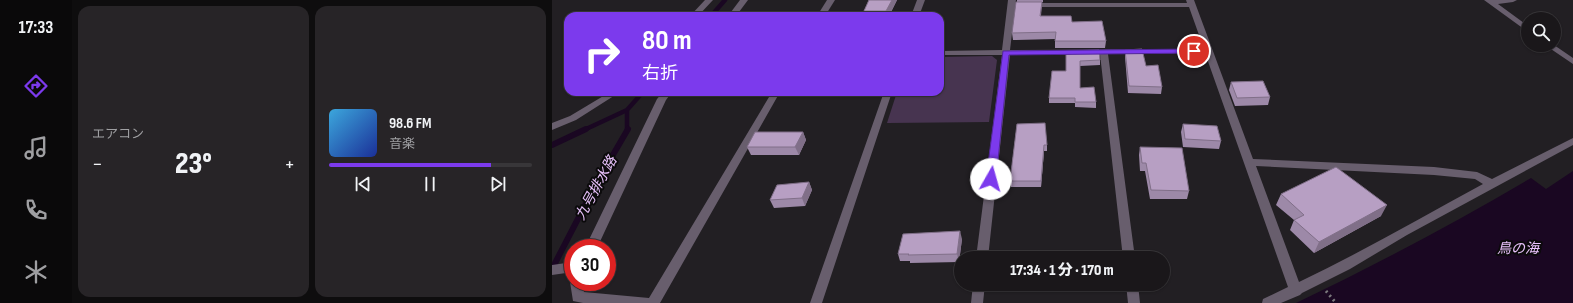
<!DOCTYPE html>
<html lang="ja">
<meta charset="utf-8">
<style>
body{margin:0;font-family:"Sofia Sans Condensed","Noto Sans JP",sans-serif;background:#272427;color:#f1f3f6;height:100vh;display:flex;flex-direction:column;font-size:15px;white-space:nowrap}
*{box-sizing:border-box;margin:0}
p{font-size:13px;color:#9f9fa2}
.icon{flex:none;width:22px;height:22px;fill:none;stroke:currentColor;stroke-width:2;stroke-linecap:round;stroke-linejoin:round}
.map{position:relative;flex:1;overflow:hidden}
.drawer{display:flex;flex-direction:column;gap:6px;padding:6px;background:#0e0d0e;width:480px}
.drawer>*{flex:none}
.top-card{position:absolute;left:12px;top:12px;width:380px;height:84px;border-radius:12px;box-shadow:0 1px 3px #0004,0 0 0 1px #383639;background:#7c3aed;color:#fff;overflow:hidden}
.tools{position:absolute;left:969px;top:12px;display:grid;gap:8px}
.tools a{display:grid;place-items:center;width:40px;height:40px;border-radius:50%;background:#1a171a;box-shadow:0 1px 3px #0004,0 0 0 1px #383639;font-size:20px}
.speed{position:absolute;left:12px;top:239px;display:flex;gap:8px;font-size:20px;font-weight:700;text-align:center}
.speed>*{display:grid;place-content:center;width:52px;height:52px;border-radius:50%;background:#1a171a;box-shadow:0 1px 3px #0004,0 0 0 1px #383639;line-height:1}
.speed .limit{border:6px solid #d22;background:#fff;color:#111}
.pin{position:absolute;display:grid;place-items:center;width:34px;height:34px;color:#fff;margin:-17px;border:2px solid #fff;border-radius:50%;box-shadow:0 1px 4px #0007}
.me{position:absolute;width:44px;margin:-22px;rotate:7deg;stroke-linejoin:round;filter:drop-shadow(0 0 3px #0008)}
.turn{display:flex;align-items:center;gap:14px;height:84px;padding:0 12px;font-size:18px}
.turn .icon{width:52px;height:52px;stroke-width:2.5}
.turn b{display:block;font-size:28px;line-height:34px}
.big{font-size:30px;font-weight:800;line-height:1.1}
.drawer .card{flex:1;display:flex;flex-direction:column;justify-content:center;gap:6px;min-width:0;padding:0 14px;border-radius:12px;background:#272427}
.song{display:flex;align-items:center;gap:12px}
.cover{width:48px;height:48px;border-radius:6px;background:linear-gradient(135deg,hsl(200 70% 55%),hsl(230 70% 35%))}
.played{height:4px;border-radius:2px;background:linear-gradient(90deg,#7c3aed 80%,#383639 80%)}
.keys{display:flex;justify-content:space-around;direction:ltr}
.heat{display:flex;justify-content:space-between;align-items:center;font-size:22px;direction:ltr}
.drawer .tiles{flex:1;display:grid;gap:6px;grid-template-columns:repeat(2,1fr)}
.trip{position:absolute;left:402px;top:251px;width:216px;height:40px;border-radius:20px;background:#1a171a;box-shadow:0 1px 3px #0004,0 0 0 1px #383639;font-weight:800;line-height:40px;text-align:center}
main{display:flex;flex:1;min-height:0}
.dock{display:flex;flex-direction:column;width:72px;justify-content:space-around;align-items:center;background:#0a090a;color:#9f9fa2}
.dock .icon{width:28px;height:28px}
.dock .on{color:#7c3aed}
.dock b{font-size:18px;color:#f1f3f6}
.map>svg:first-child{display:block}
.green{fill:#473450}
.water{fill:#1a0722}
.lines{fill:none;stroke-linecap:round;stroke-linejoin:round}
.stream-far1{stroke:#1a0722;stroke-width:4.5}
.stream{stroke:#1a0722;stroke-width:6}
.path{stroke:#7b797c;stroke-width:3;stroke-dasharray:2 3.5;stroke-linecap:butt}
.street{fill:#685e6d;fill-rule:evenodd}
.wall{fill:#9d89a8}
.shaded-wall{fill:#806f88}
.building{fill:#b79fc3;stroke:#806f88}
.route{fill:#7c3aed;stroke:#51269a}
.labels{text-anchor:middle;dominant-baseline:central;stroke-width:4;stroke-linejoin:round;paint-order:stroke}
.water-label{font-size:14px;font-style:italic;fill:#e9c2fc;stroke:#0b0a0b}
</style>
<main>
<nav class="dock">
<b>17:33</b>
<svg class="icon on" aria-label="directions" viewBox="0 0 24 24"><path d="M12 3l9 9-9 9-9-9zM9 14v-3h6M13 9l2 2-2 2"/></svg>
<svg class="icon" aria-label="music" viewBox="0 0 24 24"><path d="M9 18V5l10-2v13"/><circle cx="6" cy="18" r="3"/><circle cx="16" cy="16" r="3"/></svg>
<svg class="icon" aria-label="phone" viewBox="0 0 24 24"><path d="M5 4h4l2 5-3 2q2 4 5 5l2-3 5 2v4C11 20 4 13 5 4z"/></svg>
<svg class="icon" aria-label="climate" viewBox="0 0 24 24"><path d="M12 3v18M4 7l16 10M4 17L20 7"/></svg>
</nav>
<section class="drawer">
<div class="tiles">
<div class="card"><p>エアコン</p>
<div class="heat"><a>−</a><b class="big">23°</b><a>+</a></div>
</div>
<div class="card">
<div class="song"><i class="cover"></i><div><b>98.6 FM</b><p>音楽</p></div></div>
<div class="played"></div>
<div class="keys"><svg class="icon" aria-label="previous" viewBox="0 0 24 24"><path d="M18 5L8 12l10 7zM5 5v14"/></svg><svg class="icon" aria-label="pause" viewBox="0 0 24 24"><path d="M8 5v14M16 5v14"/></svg><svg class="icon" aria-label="next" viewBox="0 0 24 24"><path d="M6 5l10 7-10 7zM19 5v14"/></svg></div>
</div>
</div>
</section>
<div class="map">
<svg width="1021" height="303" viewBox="0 0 1021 303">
<rect width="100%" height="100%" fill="#221f23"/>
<path class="green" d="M 440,56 L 445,60 L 437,122 L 335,123 L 345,92 L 388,92 L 388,57 Z"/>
<path class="water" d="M 1021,171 L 1021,303 L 744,303 C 824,265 902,223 979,178 L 994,189 Z"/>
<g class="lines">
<path class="stream-far1" d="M 159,16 L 173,0
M 75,110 L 75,130
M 32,130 L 75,110 L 91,92"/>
<path class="stream" d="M 0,145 L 34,129
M 0,269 L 44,184 L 76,129"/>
<path class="path" d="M 774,291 L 784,303"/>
<path class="street" d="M 153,0 L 161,0 L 146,16 L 138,16 Z
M 188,0 L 196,0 L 184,16 L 176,16 Z
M 275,0 L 283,0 L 273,16 L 265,16 Z
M 365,0 L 373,0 L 367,16 L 359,16 Z
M 456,0 L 464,0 L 458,50 L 652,49 L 637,7 L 477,7 L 473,5 L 477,3 L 635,3 L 634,0 L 642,0 L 701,159 L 882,167 L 925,172 L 940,179 L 1021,138 L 1021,145 L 855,235 L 798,269 L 750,293 L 748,295 L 729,303 L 710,303 L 711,299 L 736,287 L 653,53 L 556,54 L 583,258 L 571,258 L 548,54 L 458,55 L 436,258 L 424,258 L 450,55 L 388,55 L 388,51 L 450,50 ZM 704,166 L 882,175 L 923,179 L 931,184 C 870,217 810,252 747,282 Z
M 932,0 L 965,0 L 961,2 L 946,4 L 976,26 L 976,32 Z
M 993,45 L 1002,45 L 1021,58 L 1021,64 Z
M 58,92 L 68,92 L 24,120 L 0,130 L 0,123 L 18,116 Z
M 111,92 L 120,92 L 114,100 L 45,248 L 33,248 L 105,99 Z
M 220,92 L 228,92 L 108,303 L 31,303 L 21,301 L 18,282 L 21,278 L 21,282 L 30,282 L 32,292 L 97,298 Z
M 332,92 L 340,92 L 270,303 L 258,303 Z
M 21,262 L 21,272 L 0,275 L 0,265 Z
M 421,284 L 433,284 L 431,303 L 419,303 Z
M 574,284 L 586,284 L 588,303 L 576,303 Z"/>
</g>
<path class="wall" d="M 317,0 L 345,0 L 337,16 L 313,16 L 312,11 Z
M 465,0 L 491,0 L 491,2 L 465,2 Z
M 490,2 L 489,16 L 520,22 L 554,41 L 553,48 L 503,48 L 503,39 L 461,40 L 460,33 Z
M 573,50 L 594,66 L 610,87 L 609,94 L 576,93 L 573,57 Z
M 514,51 L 548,60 L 548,65 L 528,66 L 528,88 L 544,102 L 544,108 L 523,107 L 523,103 L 497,103 L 497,98 L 514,71 Z
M 679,82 L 718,97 L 716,105 L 683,106 L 677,90 Z
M 465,124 L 495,145 L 495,151 L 492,151 L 489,187 L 459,187 L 458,181 Z
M 631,124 L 669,141 L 667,149 L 631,147 L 629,132 Z
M 251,132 L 254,140 L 247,155 L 199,155 L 195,147 Z
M 588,147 L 637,191 L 635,199 L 598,199 L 593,171 L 588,171 L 587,155 Z
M 257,182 L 260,190 L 253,206 L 222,208 L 218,200 Z
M 729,194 L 829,216 L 762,253 L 738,230 L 742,220 L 724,205 Z
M 410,239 L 407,262 L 358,263 L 358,261 L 348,261 L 346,254 Z"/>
<path class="shaded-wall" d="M 340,0 L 345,0 L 337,16 L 336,16 L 334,11 Z
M 251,132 L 254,140 L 247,155 L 243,147 Z
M 492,145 L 492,151 L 489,187 L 489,181 Z
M 257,182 L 260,190 L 253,206 L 250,198 Z
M 835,205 L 829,216 L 762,253 L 767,242 Z
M 408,231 L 410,239 L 407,262 L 405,254 Z"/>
<path class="building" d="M 317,0 L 340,0 L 334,11 L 312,11 Z
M 464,2 L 490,2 L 488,16 L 519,16 L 520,22 L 550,21 L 554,41 L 503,41 L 504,32 L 460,33 Z
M 590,49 L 594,66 L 606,65 L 610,87 L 577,86 L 573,50 Z
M 547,50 L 548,60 L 528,61 L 528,88 L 542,87 L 544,102 L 523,102 L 523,98 L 497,98 L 500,71 L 514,71 L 514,51 Z
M 711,81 L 718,97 L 685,98 L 679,82 Z
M 493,123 L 495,145 L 492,145 L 489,181 L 458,181 L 465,124 Z
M 631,124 L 665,126 L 669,141 L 633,139 Z
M 203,132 L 251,132 L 243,147 L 195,147 Z
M 588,147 L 630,148 L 637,191 L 599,190 L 594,163 L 590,163 Z
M 784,167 L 835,205 L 767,242 L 742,220 L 752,215 L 729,194 Z
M 257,182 L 250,198 L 218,200 L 225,185 Z
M 408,231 L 405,254 L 356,255 L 357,254 L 346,254 L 351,234 Z"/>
<path class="route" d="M 642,49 L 645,50 L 645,53 L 457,55 L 444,179 L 442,181 L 436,181 L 434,179 L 451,51 Z"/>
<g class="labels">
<g class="water-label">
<text transform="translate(44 188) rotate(-61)">九号排水路</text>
<text x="966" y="248">鳥の海</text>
</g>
</g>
</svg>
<div class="tools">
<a><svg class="icon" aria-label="search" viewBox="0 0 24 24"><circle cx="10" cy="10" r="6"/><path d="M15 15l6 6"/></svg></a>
</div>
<div class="speed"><div class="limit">30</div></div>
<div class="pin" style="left:642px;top:51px;background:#d93025"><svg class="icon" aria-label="arrive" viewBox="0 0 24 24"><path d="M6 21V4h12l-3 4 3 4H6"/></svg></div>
<svg class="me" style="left:439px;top:179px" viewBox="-20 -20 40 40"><circle r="19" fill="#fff"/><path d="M0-13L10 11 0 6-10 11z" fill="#7c3aed"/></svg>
<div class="trip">17:34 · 1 分 · 170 m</div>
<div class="top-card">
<div class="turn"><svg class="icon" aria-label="right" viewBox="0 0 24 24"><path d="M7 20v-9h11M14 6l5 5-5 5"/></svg><div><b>80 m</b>右折</div></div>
</div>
</div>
</main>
